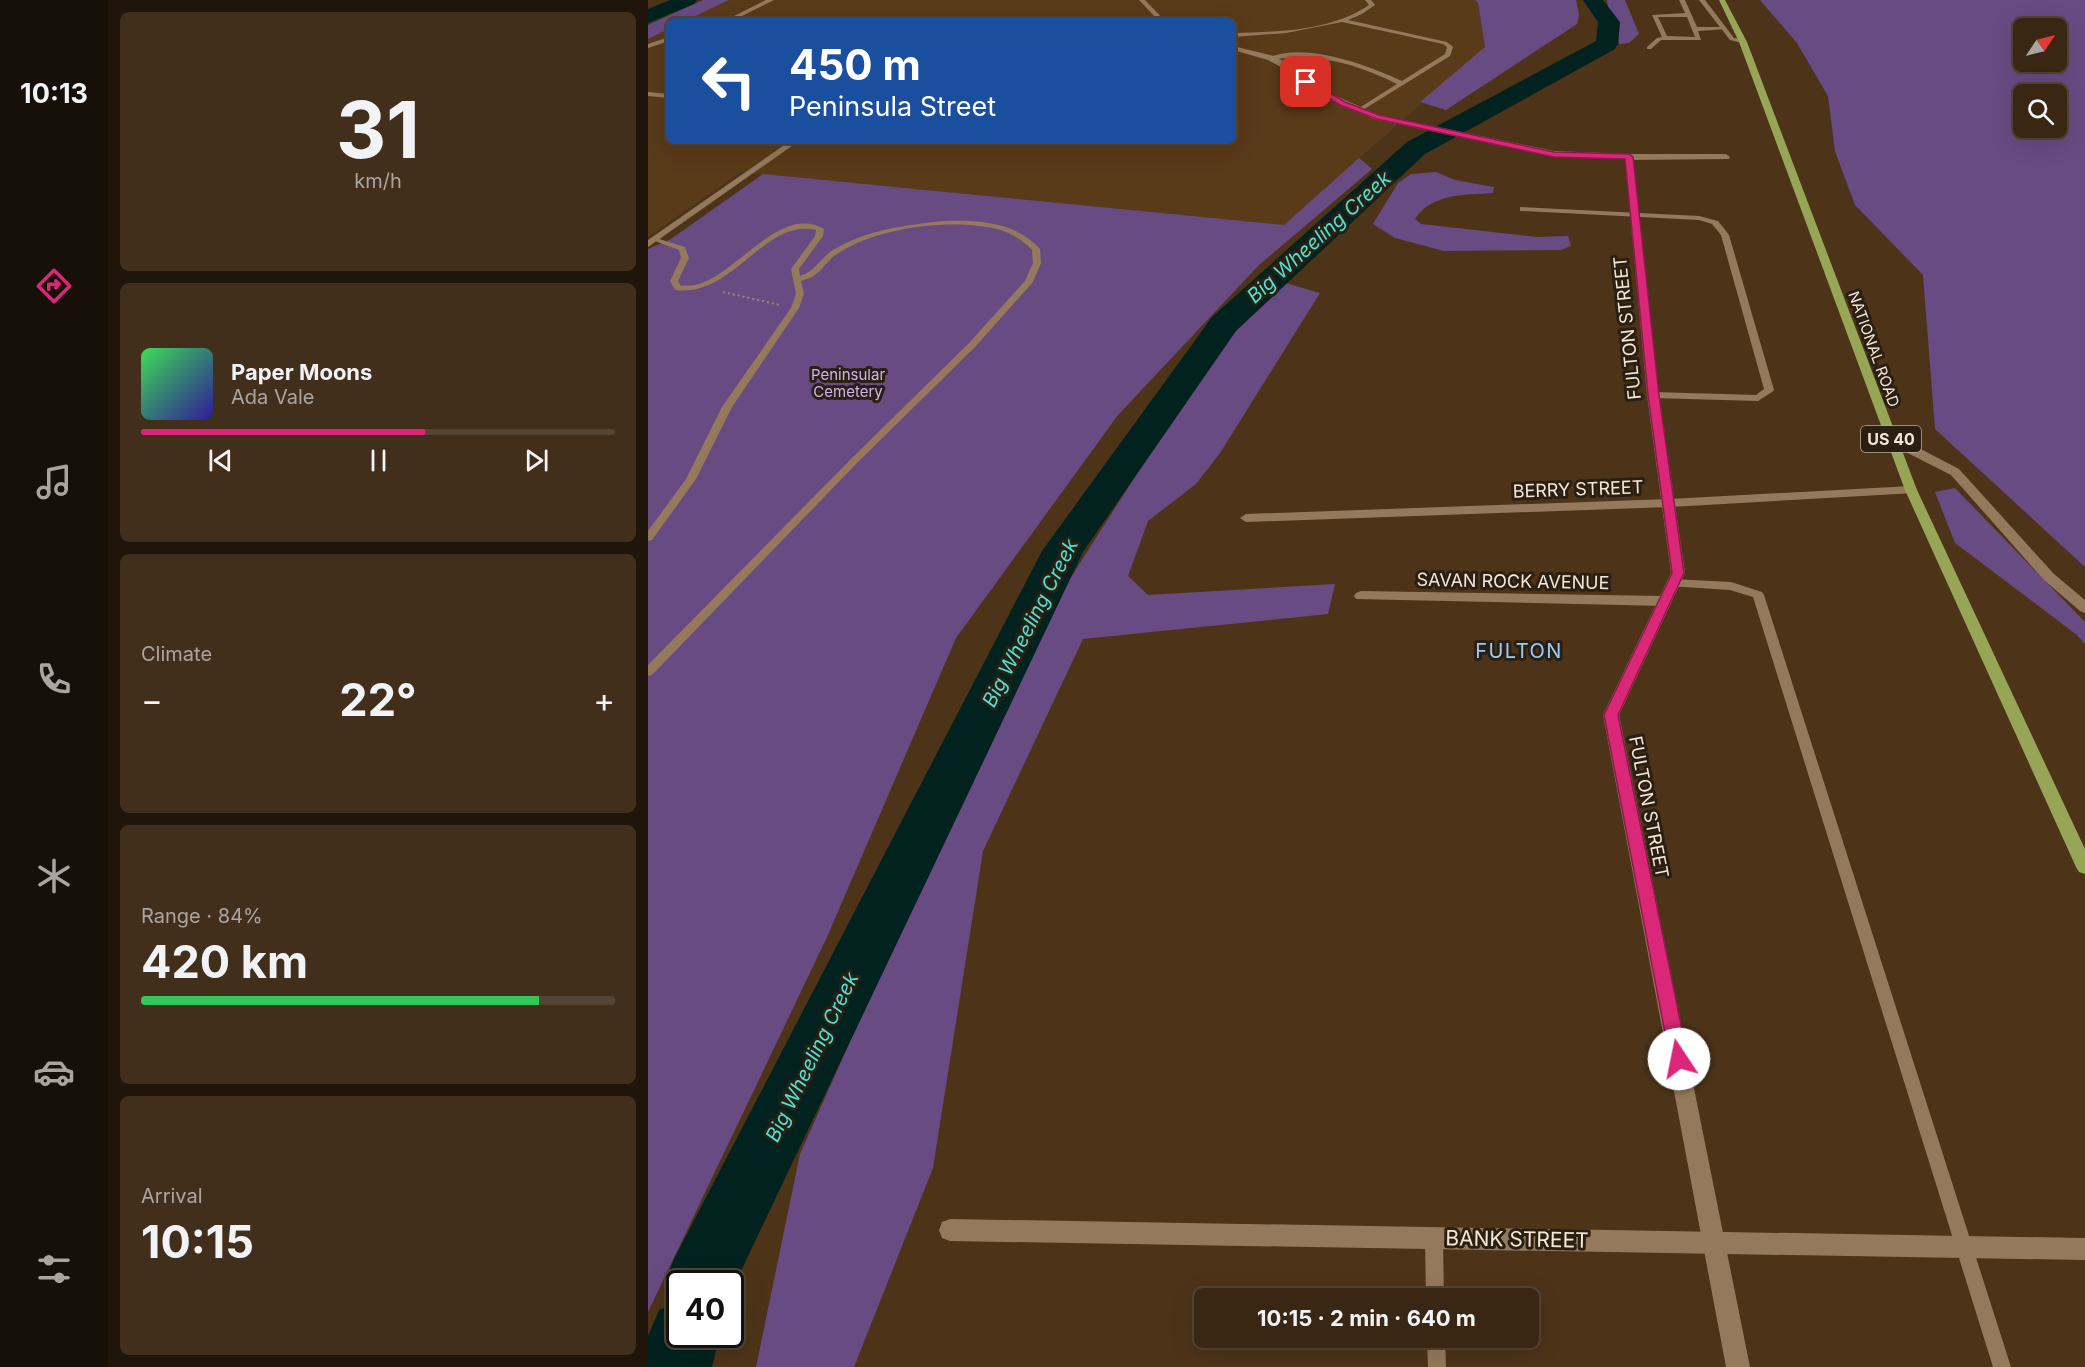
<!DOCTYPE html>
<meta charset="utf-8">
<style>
body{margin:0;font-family:Inter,sans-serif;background:#412f1c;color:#f1f3f6;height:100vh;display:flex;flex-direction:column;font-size:22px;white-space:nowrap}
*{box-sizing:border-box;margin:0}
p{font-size:20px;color:#aba5a0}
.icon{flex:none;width:33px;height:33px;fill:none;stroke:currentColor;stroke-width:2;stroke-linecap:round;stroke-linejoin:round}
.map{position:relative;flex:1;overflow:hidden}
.details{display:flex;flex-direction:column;gap:12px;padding:12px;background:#20150a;width:540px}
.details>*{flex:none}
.banner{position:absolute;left:18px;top:18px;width:570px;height:126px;border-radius:9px;box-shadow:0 6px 24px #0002,0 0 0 2px #544433;background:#1a4fa0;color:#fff;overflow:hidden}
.needle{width:39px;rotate:55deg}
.controls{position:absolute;left:1365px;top:18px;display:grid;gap:12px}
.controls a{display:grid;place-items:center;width:54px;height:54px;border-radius:9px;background:#3a2713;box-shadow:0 6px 24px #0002,0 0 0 2px #544433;font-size:30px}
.speed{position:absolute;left:18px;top:1270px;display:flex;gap:12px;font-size:30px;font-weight:700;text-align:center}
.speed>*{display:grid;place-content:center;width:78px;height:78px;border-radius:50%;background:#3a2713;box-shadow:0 6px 24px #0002,0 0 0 2px #544433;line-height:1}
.speed .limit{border:3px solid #111;border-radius:9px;background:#fff;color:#111}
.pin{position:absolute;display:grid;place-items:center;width:51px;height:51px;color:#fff;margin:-26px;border-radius:12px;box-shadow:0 3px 9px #0006}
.me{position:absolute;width:66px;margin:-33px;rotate:349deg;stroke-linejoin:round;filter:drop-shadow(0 0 4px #0008)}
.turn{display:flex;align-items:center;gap:21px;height:126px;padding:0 24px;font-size:27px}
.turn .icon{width:78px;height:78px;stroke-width:2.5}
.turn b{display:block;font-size:42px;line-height:51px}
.big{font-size:45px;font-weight:700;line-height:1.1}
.details .tile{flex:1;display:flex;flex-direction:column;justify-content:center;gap:9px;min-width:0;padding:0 21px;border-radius:9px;background:#412f1c}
.details .dial{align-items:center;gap:0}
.dial b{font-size:78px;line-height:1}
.song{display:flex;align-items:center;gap:18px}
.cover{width:72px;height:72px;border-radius:9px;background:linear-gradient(135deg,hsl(130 70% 55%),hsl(250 70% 35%))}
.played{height:6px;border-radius:3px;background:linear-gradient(90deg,#db2777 60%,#544433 60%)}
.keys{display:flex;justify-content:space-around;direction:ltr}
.heat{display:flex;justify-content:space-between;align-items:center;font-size:33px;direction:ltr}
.charge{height:9px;border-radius:4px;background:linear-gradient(90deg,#34c759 84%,#544433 0)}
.trip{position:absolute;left:546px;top:1288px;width:345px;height:60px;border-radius:9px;background:#3a2713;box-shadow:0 6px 24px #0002,0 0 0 2px #544433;font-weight:700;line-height:60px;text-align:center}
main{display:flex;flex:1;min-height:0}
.tab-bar{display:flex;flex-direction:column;width:108px;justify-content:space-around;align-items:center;background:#171008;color:#aba5a0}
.tab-bar .icon{width:42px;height:42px}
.tab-bar .selected{color:#db2777}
.tab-bar b{font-size:27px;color:#f1f3f6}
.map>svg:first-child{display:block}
.built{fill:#593a19}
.green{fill:#684b83;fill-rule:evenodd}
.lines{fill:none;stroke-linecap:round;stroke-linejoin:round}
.river{fill:#01221f;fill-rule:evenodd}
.path{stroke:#9e8973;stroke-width:2;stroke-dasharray:2 3;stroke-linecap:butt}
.service{fill:#95795c;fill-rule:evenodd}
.minor{fill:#95795c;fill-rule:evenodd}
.tertiary{fill:#95795c;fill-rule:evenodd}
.primary{fill:#97a557;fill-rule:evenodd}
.route{fill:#db2777;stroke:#8e194d;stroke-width:1.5}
.labels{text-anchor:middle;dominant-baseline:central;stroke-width:6;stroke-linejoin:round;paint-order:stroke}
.far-street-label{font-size:15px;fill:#f6e6d6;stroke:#2a1f13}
.far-park-label{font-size:15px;fill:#d1b0f4;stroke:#2a1f13}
.shield{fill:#2a1f13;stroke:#b9aa9c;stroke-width:1.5}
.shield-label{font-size:16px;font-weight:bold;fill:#f6e6d6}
.street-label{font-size:18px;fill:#f6e6d6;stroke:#2a1f13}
.water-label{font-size:20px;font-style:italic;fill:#4ce2d5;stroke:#2a1f13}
.neighbourhood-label{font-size:20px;letter-spacing:1.5px;fill:#9bcbf7;stroke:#2a1f13}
.near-street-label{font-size:21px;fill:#f6e6d6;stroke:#2a1f13}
</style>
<main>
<nav class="tab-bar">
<b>10:13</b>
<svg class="icon selected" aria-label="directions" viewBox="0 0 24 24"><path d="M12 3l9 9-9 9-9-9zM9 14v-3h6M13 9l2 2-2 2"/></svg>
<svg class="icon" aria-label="music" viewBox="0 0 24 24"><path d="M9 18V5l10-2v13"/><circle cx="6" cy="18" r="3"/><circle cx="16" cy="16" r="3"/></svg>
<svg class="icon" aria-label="phone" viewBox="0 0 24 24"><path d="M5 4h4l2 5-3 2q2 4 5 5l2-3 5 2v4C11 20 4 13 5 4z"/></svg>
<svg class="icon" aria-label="climate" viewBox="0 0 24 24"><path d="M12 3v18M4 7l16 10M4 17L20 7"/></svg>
<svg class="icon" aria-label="car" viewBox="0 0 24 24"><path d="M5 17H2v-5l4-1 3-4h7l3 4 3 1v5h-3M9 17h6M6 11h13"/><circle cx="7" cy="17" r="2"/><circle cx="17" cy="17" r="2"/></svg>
<svg class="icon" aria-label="filters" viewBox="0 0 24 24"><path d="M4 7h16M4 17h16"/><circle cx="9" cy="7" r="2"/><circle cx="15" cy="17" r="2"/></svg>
</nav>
<section class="details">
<div class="tile dial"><b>31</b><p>km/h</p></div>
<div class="tile">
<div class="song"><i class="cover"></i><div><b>Paper Moons</b><p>Ada Vale</p></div></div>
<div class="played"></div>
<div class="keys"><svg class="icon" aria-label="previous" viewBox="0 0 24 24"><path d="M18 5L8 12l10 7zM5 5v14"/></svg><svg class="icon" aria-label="pause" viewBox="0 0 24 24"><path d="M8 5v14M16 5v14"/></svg><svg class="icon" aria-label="next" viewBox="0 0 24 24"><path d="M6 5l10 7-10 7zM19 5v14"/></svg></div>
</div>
<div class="tile"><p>Climate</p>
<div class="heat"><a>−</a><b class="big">22°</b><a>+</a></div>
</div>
<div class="tile"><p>Range · 84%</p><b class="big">420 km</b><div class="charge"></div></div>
<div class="tile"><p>Arrival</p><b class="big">10:15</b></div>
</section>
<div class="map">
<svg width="1437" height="1367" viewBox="0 0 1437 1367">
<rect width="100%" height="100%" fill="#4d3419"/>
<path class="built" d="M 81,0 L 827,0 L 830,2 L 837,47 L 636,225 L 93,172 L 0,237 L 0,39 L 21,29 L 21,141 L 585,141 L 585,21 L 37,21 Z"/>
<path class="green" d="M 55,0 L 81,0 L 37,21 L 21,21 L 21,29 L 0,39 L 0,25 Z
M 827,0 L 928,0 L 931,16 L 929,24 L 798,110 L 772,102 L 837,47 L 830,3 Z
M 959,0 L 977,0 L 991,34 L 981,43 L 972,44 L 964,30 Z
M 1112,0 L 1437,0 L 1437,567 L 1287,429 L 1275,275 L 1207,205 L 1187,151 L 1180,96 L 1149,43 ZM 1408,28 L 1408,62 L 1376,62 L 1376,28 ZM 1376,94 L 1408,94 L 1408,128 L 1376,128 Z
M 711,158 L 724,169 L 611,265 L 470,415 L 308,638 L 179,937 L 0,1312 L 0,249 L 23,239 L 115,174 L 636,225 Z
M 788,172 L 807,180 L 846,187 L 845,193 C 817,195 784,193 767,219 L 773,224 L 889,237 L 920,236 L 923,246 L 913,250 L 796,251 L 747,238 L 725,224 L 750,183 L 763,174 Z
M 634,282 L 672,293 L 572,453 L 548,484 L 500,521 L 480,576 L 500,595 L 687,584 L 680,614 L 435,639 L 335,851 L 285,1168 L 206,1367 L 108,1367 L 152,1154 L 376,651 L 569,348 Z
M 1307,488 L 1437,622 L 1437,644 L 1429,635 L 1307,543 L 1287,492 Z"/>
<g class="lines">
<path class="river" d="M 22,0 L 49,0 L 46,4 L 0,23 L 0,9 Z
M 935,0 L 955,0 L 972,22 L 970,44 L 967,49 L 777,154 L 588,331 L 435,552 L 82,1294 L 82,1284 L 32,1284 L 32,1335 L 72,1335 L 64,1367 L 0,1367 L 0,1336 L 11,1310 L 25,1304 L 16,1284 L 26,1259 L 394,551 L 564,317 L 759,142 L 948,41 L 950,22 Z"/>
<path class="path" d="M 75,292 L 132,305"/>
<path class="service" d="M 491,0 L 497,0 L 517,21 L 511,21 Z
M 717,0 L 723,0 L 727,5 L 714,14 L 700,20 L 799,42 L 805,47 L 802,56 L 713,111 L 708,110 L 749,84 C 709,64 668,52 623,60 L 620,58 C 655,41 720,65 754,81 L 797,54 L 799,47 L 795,44 L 694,22 L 638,33 L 585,37 L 585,33 C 630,32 683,31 721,5 Z
M 1031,0 L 1037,0 L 1049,27 L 1076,27 L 1079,29 L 1050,31 L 1053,40 L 1013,40 L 1003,49 L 999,49 L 999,47 L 1009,38 L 1014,37 L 1004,15 L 1037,13 ZM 1010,17 L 1039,17 L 1047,37 L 1019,36 Z
M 872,207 L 1051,216 L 1070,221 L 1081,235 L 1126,390 L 1124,392 L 1110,401 L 1005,398 L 1000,395 L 1005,392 L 1108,395 L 1116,389 L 1073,235 L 1064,224 L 1051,220 L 875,211 L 872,211 Z
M 295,221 C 329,220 367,221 392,249 L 393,263 L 385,282 L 327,347 L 210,462 L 4,675 L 0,676 L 0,665 L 204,458 L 321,343 L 377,281 L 385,263 L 384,250 C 375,241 365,234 353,230 C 311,218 240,226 201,247 C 194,251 187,254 182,260 C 171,271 170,276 153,281 L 156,294 L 151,308 L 84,407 L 48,479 L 4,540 L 0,541 L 0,531 L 38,479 L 74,407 L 143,308 L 148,294 L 143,269 L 167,236 L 168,230 C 116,218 85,298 27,290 L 22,281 L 33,258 L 31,250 L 4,240 L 8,238 L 37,247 L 41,258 L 30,281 L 33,286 C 37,285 42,286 47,285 C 87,277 132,203 176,229 L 175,236 L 151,269 L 152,276 C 168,271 172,258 185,250 C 218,230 257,225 295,221 Z
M 1024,579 L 1083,582 L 1114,592 L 1116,595 L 1363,1367 L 1345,1367 L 1105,597 L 1082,590 L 1020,586 L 1018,583 L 1020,580 Z
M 786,1229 L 792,1232 L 795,1238 L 796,1299 L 778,1299 L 777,1238 L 780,1232 Z
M 779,1338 L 797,1338 L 798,1367 L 780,1367 Z"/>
<path class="minor" d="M 118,0 L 126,0 L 84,21 L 76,21 Z
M 1051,0 L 1057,0 L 1086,38 L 1098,40 L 1098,44 L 1082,40 Z
M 21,37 L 21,41 L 0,48 L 0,44 Z
M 0,92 L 21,94 L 21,98 L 0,96 Z
M 1078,154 L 1082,157 L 1081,159 L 981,160 L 977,157 L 981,154 Z
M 1244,438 L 1265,445 L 1311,469 L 1406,574 L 1437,600 L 1437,613 L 1432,611 L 1396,580 L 1303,475 L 1238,442 Z
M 1263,486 L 1267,487 L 1269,490 L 1267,493 L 1022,507 L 598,522 L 592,518 L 598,514 L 1022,499 Z
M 713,591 L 1016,596 L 1023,601 L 1016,606 L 708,599 L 706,596 L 708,593 Z
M 302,1219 L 1437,1238 L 1437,1260 L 302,1241 L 294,1238 L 291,1230 L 294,1222 Z"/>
<path class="tertiary" d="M 585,46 L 626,56 L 646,67 L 679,92 L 731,115 L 906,151 L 981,154 L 985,157 L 1011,395 L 1037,573 L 971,715 L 1102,1367 L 1078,1367 L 955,715 L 1023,573 L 999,395 L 977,159 L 906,157 L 726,119 L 673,96 L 640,71 L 620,60 L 585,50 Z
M 142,141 L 151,141 L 0,247 L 0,240 Z"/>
<path class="primary" d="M 1071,0 L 1077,0 L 1099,42 L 1269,490 L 1437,849 L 1437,874 L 1431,872 L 1428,867 L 1257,490 L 1091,42 Z"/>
</g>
<path class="route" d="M 656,80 L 661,80 L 697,102 L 731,115 L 906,152 L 981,154 L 985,157 L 1011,395 L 1036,573 L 970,715 L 1040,1059 L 1037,1065 L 1031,1067 L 1024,1065 L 1022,1059 L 956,715 L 1024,573 L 1000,395 L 977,159 L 906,157 L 729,119 L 692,105 L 656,83 Z"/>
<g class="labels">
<g class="far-street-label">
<text transform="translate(1226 349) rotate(70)">NATIONAL ROAD</text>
</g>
<g class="far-park-label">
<text x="200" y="374">Peninsular<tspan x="200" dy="17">Cemetery</tspan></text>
</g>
<rect class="shield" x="1213" y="426" width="60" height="26" rx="4.5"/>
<g class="shield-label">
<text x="1243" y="439">US 40</text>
</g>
<g class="street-label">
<text transform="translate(979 328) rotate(-96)">FULTON STREET</text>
<text transform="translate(930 489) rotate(-2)">BERRY STREET</text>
<text transform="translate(865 581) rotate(1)">SAVAN ROCK AVENUE</text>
<text transform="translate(1001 807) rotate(79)">FULTON STREET</text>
</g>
<g class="water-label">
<text transform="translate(671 237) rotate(-42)">Big Wheeling Creek</text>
<text transform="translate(382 623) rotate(-63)">Big Wheeling Creek</text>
<text transform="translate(164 1057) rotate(-64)">Big Wheeling Creek</text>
</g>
<g class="neighbourhood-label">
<text x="871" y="651">FULTON</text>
</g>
<g class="near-street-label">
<text transform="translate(869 1239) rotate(1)">BANK STREET</text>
</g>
</g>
</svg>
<div class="controls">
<a><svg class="needle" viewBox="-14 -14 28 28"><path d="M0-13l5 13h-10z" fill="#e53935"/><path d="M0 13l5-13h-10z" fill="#aba5a0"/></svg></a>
<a><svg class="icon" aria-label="search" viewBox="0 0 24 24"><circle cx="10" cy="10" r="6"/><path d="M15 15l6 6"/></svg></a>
</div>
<div class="speed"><div class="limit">40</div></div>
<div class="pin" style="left:658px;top:82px;background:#d93025"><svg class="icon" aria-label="arrive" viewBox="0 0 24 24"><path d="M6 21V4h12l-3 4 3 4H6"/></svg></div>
<svg class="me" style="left:1031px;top:1059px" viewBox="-20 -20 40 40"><circle r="19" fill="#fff"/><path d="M0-13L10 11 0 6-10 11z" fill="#db2777"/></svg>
<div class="trip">10:15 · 2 min · 640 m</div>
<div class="banner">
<div class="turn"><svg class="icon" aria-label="left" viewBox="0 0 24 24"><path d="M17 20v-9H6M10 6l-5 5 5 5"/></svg><div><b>450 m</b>Peninsula Street</div></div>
</div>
</div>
</main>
